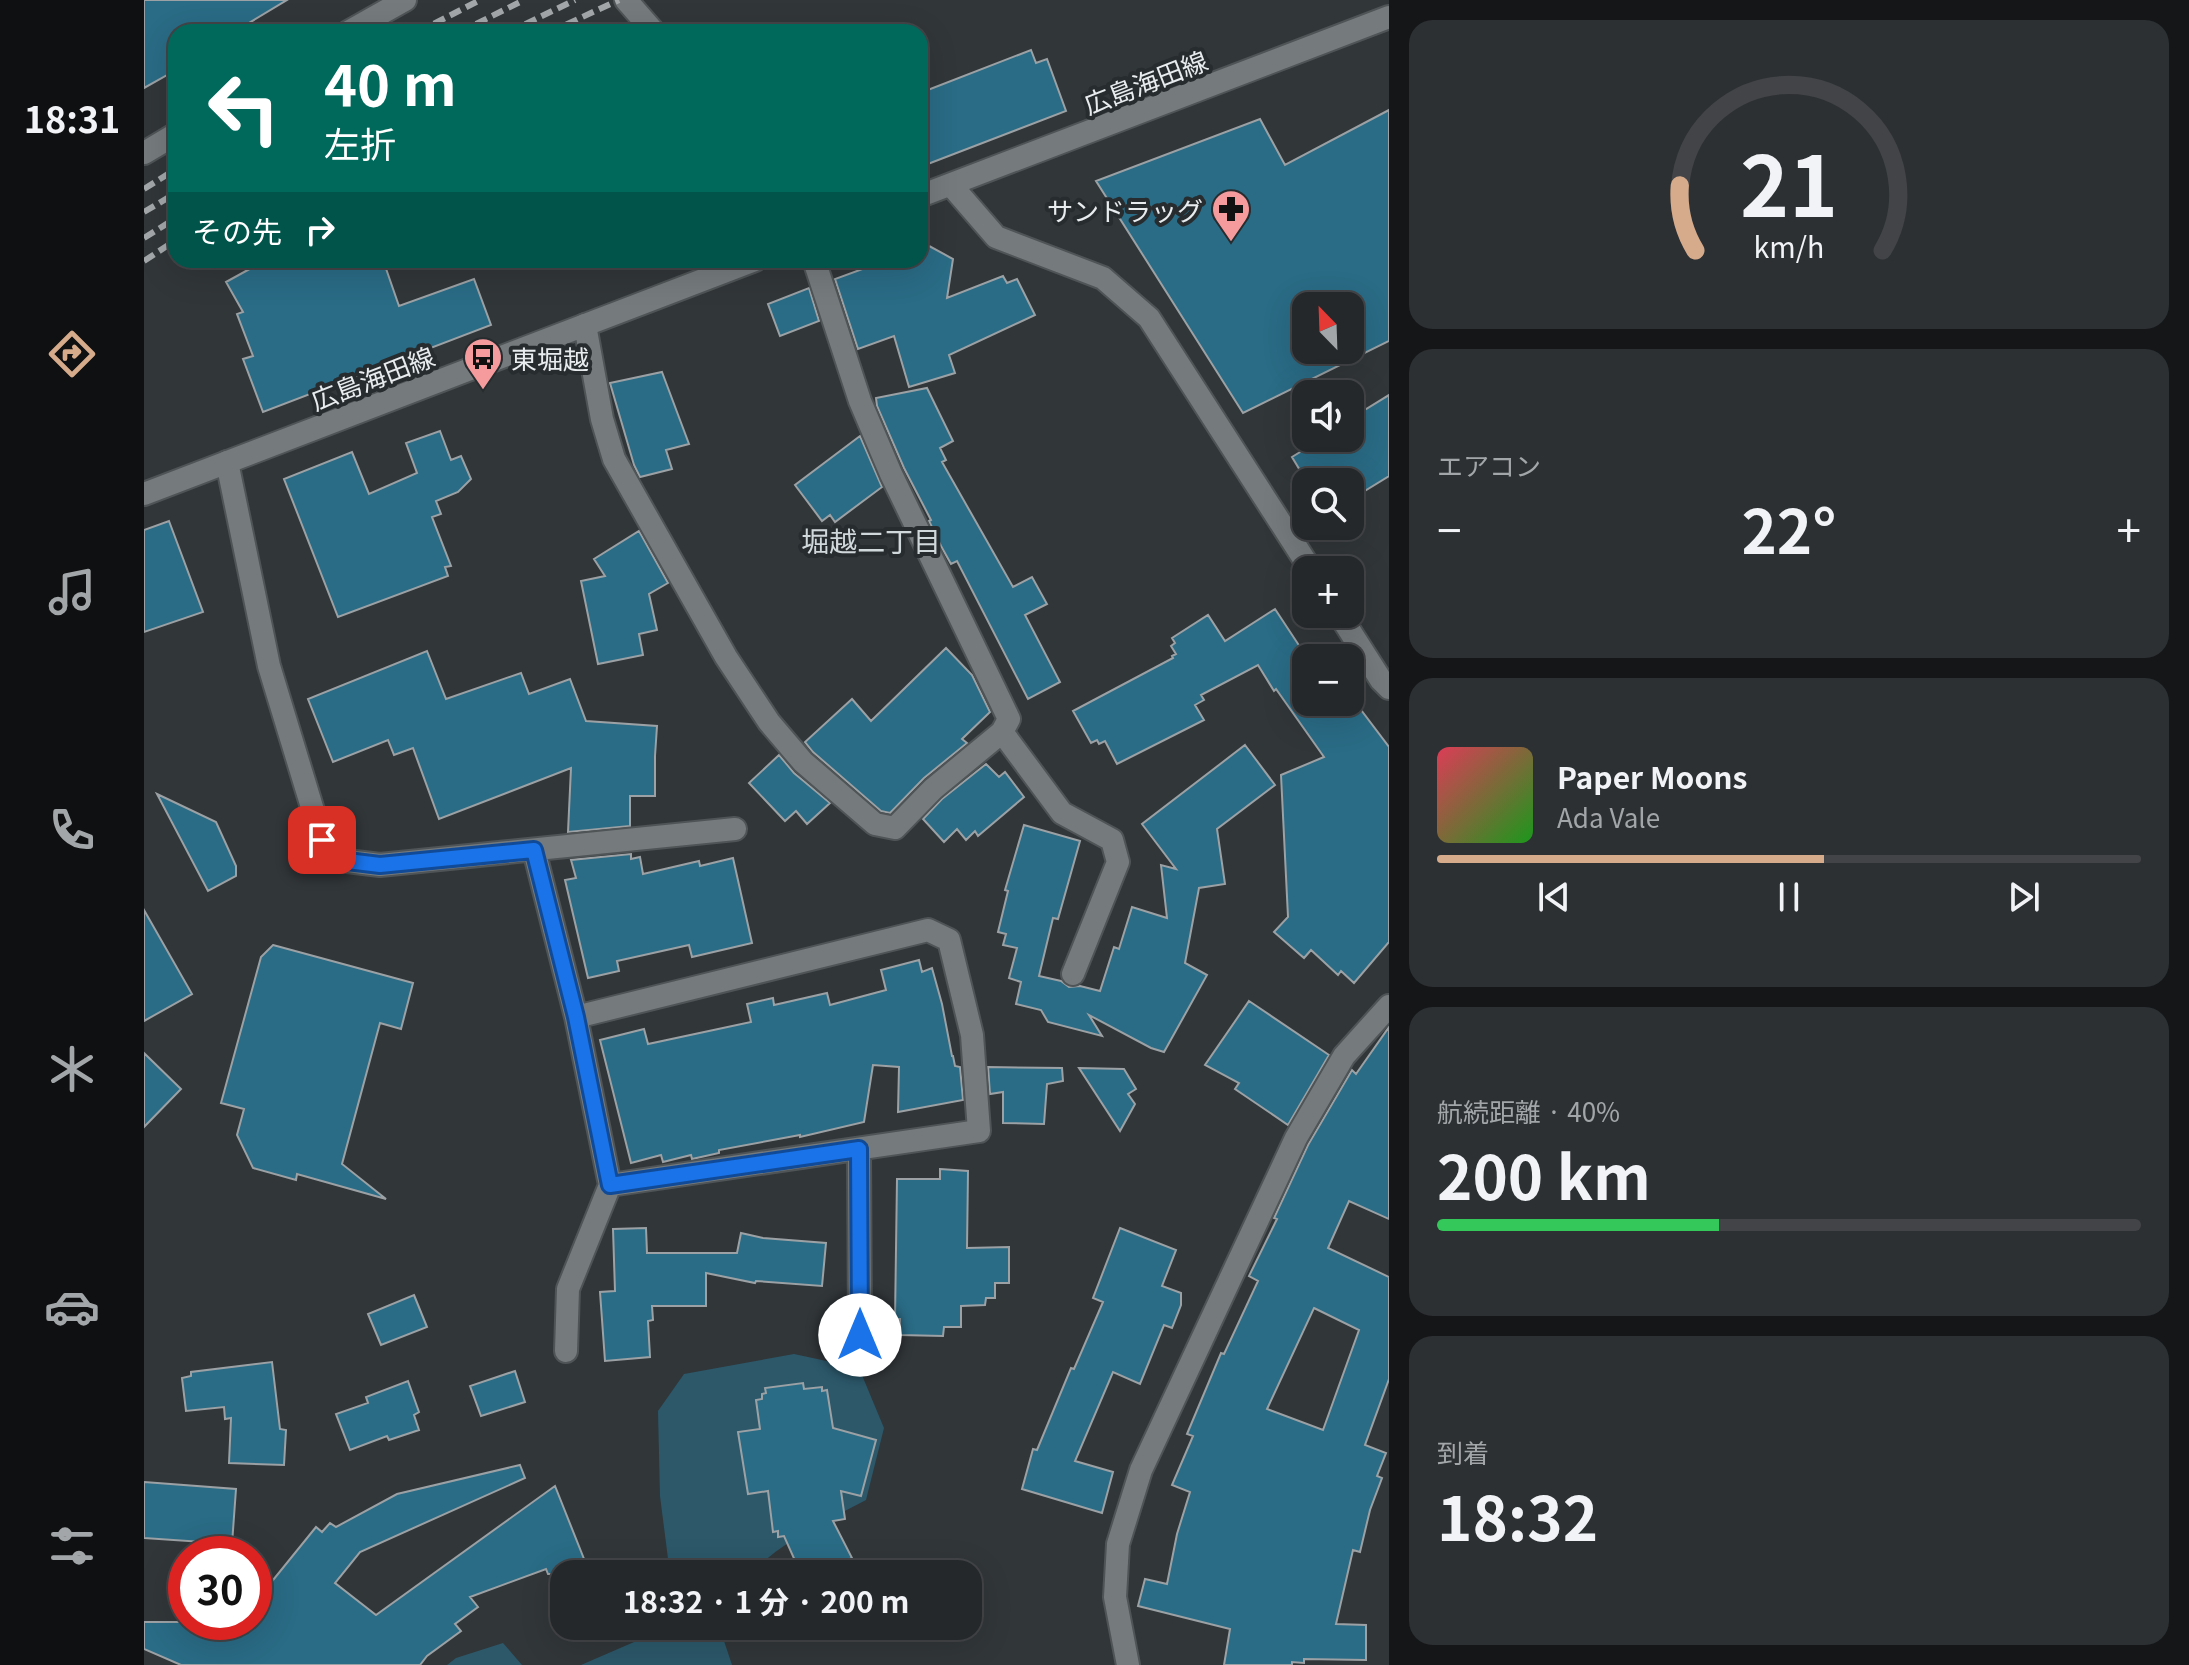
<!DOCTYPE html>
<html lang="ja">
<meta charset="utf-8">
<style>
body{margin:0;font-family:Georgia,"Noto Sans JP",serif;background:#2d3033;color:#f1f3f6;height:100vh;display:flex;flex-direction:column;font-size:30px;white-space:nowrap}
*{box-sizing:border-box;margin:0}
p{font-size:26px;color:#a3a6a9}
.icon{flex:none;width:44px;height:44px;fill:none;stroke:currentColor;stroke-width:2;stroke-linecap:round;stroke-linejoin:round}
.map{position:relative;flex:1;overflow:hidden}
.details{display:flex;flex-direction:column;gap:20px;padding:20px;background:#141618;width:800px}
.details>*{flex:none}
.top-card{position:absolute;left:24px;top:24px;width:760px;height:244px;border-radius:24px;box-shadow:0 8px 32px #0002,0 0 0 2px #424447;background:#00695c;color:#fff;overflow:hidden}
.needle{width:52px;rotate:337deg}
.controls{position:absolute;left:1148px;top:292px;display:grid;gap:16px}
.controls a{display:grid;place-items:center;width:72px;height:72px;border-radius:16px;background:#25282b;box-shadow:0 8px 32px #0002,0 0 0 2px #424447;font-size:40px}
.speed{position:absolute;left:24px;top:1536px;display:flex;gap:16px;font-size:40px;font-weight:700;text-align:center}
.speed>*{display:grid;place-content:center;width:104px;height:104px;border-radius:50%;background:#25282b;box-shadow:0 8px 32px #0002,0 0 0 2px #424447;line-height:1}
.speed .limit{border:12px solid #d22;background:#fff;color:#111}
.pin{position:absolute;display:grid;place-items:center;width:68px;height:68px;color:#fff;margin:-34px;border-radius:16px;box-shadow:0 4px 12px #0006}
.me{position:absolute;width:88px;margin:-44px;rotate:0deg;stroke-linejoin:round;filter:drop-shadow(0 0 6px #0008)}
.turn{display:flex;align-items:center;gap:28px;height:168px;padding:0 24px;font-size:36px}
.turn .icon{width:104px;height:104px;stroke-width:2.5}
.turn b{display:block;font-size:56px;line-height:68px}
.then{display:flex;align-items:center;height:76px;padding:0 24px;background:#0003;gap:16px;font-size:30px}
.big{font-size:60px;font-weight:700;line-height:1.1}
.details .widget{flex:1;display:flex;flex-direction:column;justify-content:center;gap:12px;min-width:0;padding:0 28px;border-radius:24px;background:#2d3033}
.details .dial{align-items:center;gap:0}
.dial svg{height:208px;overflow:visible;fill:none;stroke:#424447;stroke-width:7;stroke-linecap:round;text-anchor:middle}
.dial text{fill:#f1f3f6;stroke:none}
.song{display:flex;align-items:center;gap:24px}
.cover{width:96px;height:96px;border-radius:12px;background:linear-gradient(135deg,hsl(350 70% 55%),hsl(120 70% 35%))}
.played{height:8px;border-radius:4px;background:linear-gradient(90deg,#d6ab8b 55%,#424447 55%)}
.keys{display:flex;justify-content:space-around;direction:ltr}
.heat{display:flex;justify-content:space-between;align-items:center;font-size:44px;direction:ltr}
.charge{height:12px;border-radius:6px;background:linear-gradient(90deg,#34c759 40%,#424447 0)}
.trip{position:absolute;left:406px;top:1560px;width:432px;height:80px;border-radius:24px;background:#25282b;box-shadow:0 8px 32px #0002,0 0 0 2px #424447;font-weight:700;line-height:80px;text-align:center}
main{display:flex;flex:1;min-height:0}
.tabs{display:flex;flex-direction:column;width:144px;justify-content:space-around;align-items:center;background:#0f1011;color:#a3a6a9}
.tabs .icon{width:56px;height:56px}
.tabs .active{color:#d6ab8b}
.tabs b{font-size:36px;color:#f1f3f6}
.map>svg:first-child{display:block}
.green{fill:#2c586a}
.building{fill:#2a6b85;stroke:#9ba1a4;stroke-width:2;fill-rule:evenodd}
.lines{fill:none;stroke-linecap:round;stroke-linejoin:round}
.minor-casing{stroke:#4f5456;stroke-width:26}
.secondary-casing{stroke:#4f5456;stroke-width:26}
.minor{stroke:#757b7d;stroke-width:22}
.secondary{stroke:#757b7d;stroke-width:22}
.rail{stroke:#a3a7a9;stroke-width:6;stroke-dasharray:12 6;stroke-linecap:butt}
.route-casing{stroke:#114b97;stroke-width:20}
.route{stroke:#1a73e8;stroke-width:14}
.labels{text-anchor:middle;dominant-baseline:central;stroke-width:8;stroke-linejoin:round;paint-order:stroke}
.street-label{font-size:26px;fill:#e9ecee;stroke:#272c2f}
.poi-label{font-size:26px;fill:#e9ecee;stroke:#272c2f;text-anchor:end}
.neighbourhood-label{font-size:28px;fill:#d1d8db;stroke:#272c2f}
</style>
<main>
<nav class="tabs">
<b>18:31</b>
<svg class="icon active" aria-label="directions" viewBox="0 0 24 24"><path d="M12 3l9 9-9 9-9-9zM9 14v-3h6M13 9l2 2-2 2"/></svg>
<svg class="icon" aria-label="music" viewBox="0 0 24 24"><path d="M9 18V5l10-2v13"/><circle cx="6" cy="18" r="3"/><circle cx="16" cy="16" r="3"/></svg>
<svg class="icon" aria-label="phone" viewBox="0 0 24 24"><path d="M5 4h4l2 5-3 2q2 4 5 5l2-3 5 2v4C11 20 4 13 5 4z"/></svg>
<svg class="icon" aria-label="climate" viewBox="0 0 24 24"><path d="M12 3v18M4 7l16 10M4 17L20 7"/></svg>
<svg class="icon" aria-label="car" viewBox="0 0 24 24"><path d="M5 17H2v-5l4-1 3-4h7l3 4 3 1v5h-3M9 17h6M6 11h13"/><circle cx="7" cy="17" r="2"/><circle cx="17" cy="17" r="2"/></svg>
<svg class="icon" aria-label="filters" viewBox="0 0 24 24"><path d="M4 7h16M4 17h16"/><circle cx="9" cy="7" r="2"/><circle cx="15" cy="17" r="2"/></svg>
</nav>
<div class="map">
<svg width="1245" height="1665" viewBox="0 0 1245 1665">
<rect width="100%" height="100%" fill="#313639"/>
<path class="green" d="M 650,1354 L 715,1368 L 740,1428 L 722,1500 C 683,1521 637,1541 607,1574 L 526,1574 L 516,1496 L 514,1411 L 540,1374 Z
M 527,1626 L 575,1626 L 588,1665 L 437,1665 Z
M 359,1643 L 378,1665 L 303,1665 L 312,1658 Z"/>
<path class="building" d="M 0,0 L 143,0 L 90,32 L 32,32 L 32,70 L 0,88 Z
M 887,50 L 892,63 L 903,59 L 922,111 L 776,167 L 776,93 Z
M 1245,110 L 1245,341 L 1099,413 L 952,181 L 1116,119 L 1141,165 ZM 1162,306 L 1206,306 L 1206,350 L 1162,350 Z
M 776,241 L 809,259 L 803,298 L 859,276 L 863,283 L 873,279 L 891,315 L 805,355 L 811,373 L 765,387 L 750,336 L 714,349 L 691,279 L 743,260 L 776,260 Z
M 122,260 L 239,260 L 255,306 L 330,279 L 347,325 L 119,412 L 99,359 L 109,356 L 93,314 L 99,312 L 82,282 Z
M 665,288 L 675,321 L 636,336 L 624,304 Z
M 518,372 L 545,444 L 522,450 L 528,469 L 496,477 L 490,465 L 466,383 Z
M 783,388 L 809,441 L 796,448 L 802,460 L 798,462 L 869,587 L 888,577 L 903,604 L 881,615 L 916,682 L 884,699 L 813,561 L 807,564 L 797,546 L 785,521 L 787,520 L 760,468 L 733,406 L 732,398 Z
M 1245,395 L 1245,476 L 1206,500 L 1206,482 L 1163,482 L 1148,457 L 1179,438 L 1206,438 L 1206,419 Z
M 296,431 L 307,460 L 317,456 L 327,479 L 314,492 L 292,501 L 297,514 L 288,517 L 307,566 L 301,567 L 304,576 L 194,617 L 140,479 L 208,452 L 225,494 L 273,473 L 262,443 Z
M 716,436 L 738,487 L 691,522 L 686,515 L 678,521 L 651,485 Z
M 25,521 L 59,612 L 0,632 L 0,530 Z
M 495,531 L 524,583 L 505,594 L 513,630 L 495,634 L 499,655 L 454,664 L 437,581 L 461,576 L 450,559 Z
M 1131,609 L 1162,656 L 1162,702 L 1211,702 L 1245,747 L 1245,942 L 1210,983 L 1197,971 L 1194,975 L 1167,950 L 1160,958 L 1130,932 L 1144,917 L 1137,775 L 1180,757 L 1132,689 L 1130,691 L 1114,665 L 1057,695 L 1060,700 L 1051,705 L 1060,720 L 973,764 L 961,741 L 955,744 L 953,740 L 947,743 L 929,711 L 1029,658 L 1028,656 L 1032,654 L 1027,646 L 1031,643 L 1028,638 L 1064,615 L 1081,641 Z
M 802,648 L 828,675 L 846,712 L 818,739 L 823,743 L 780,778 L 746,813 L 737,811 L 669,752 L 661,742 L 708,699 L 727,721 Z
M 283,651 L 302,699 L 377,673 L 385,694 L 426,679 L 442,721 L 513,726 L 511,756 L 511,796 L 486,796 L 486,826 L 424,832 L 427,768 L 295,819 L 269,748 L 250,755 L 244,740 L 189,762 L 164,699 Z
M 1101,745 L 1131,785 L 1073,829 L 1081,884 L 1055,888 L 1041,963 L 1063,975 L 1020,1052 L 1007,1048 L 945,1015 L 958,1036 L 904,1022 L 897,1010 L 872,1004 L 877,982 L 865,978 L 873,948 L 859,945 L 862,934 L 854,932 L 864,891 L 861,890 L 880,825 L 936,841 L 914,919 L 909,918 L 895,976 L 917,981 L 925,987 L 936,986 L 956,991 L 970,947 L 975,949 L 988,907 L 1023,918 L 1017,865 L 1032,869 L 998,824 Z
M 635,755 L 650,773 L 686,803 L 663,824 L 652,811 L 641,821 L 605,783 Z
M 842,764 L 855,777 L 861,772 L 880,797 L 834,836 L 831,831 L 822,840 L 813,829 L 800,842 L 779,819 L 798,799 Z
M 13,794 L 72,822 L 92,866 L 92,876 L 64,891 Z
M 487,854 L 487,859 L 496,857 L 499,874 L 555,861 L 556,866 L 589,858 L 608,943 L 548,957 L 545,945 L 473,961 L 475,971 L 444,978 L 421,880 L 432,878 L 427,860 Z
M 0,910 L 48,994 L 0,1021 Z
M 129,945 L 269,983 L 257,1029 L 236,1023 L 198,1164 L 242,1199 L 153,1174 L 152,1180 L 109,1168 L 93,1135 L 100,1109 L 77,1103 L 117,957 Z
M 775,960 L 778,972 L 788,968 L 798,1004 L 808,1056 L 809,1056 L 811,1066 L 816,1067 L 819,1100 L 754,1112 L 755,1067 L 729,1065 L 720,1122 L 656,1137 L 656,1135 L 575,1150 L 575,1153 L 548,1159 L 547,1155 L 519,1162 L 517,1155 L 487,1163 L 456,1040 L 500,1029 L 504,1044 L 607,1022 L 603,1004 L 629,998 L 630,1005 L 683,993 L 686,1005 L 742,990 L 737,970 Z
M 1105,1001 L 1185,1055 L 1144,1125 L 1091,1089 L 1095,1083 L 1061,1065 Z
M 1245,1027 L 1245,1219 L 1205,1201 L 1184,1248 L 1245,1277 L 1245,1379 L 1221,1445 L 1242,1453 L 1233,1476 L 1238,1478 L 1226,1510 L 1216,1552 L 1209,1550 L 1192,1624 L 1222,1625 L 1222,1660 L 1160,1659 L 1160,1663 L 1148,1662 L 1148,1665 L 1080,1665 L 1086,1629 L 994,1606 L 1001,1579 L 1023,1584 L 1033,1534 L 1046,1492 L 1028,1485 L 1049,1436 L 1043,1434 L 1077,1353 L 1080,1354 L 1114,1281 L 1105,1276 L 1133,1219 L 1130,1218 L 1164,1145 L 1208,1070 L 1212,1074 ZM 1170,1308 L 1215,1330 L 1179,1430 L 1123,1409 Z
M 0,1053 L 37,1089 L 0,1127 Z
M 844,1067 L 918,1068 L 919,1081 L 903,1084 L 900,1124 L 859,1123 L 859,1092 L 846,1094 Z
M 935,1068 L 980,1069 L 992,1089 L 984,1094 L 991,1104 L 976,1131 Z
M 796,1169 L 824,1171 L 823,1248 L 865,1247 L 865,1283 L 851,1283 L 851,1298 L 842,1298 L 841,1305 L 817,1306 L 817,1327 L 800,1327 L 799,1336 L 756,1335 L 756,1319 L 751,1319 L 753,1179 L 796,1179 Z
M 502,1228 L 503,1253 L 593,1253 L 597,1233 L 619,1238 L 682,1243 L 678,1286 L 612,1281 L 611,1283 L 562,1273 L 562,1306 L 508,1306 L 509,1320 L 504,1321 L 506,1357 L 461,1361 L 456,1292 L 471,1291 L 469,1229 Z
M 976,1228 L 1032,1250 L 1018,1286 L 1037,1293 L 1037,1305 L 1028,1328 L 1020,1325 L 996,1384 L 969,1372 L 931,1461 L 969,1472 L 958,1513 L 878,1489 L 889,1449 L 893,1450 L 927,1368 L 930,1369 L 959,1302 L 949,1298 Z
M 270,1295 L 283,1327 L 237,1345 L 224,1314 Z
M 128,1362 L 136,1429 L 142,1430 L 140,1465 L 85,1463 L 87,1418 L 81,1419 L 80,1407 L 42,1411 L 38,1378 L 47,1376 L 47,1372 Z
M 371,1371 L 381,1402 L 337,1416 L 326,1386 Z
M 264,1381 L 275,1412 L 270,1415 L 275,1430 L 245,1440 L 243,1436 L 206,1450 L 192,1414 L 224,1403 L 222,1397 Z
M 659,1383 L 660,1389 L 678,1387 L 678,1391 L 683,1390 L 689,1428 L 732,1440 L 717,1496 L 697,1491 L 701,1519 L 689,1521 L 708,1558 L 675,1574 L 657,1574 L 640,1536 L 634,1537 L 634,1531 L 629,1532 L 624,1491 L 604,1494 L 594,1432 L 616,1429 L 612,1400 L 618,1399 L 618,1394 L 622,1393 L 621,1388 Z
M 376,1465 L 381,1478 L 216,1552 L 191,1583 L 232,1615 L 411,1486 L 446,1574 L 404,1574 L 402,1569 L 326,1597 L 334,1607 L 311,1624 L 317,1631 L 283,1656 L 276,1665 L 37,1665 L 0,1649 L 0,1622 L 110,1622 L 110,1586 L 121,1590 L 172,1527 L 178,1532 L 186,1523 L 192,1527 L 253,1494 Z
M 0,1482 L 92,1489 L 88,1544 L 0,1538 Z"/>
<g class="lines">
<defs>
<path id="minor" d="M 482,0 L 510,32
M 204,32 L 261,0
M 0,153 L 32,134
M 807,185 L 852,237 L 959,278 L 1005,318 L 1167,570
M 670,260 L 716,401 L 747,474 L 865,719 L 858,732 L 918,813 L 968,840 L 974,862 L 929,974
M 441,325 L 458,419 L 470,459 L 582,657 L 625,722 L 659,762 L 731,824 L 751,828 L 789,789 L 858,732
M 83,462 L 125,666 L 178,840 L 195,860 L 236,865 L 591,829
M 1195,614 L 1237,680 L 1245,688
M 390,850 L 432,1017 L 466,1185 L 424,1289 L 422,1351
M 432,1017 L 784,930 L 805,940 L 828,1035 L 835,1131 L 466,1185
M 715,1149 L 716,1335
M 984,1665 L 971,1597 L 974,1544 L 997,1470 L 1152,1138 L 1200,1056 L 1245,1006"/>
<path id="secondary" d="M 776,196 L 1245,17
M 0,494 L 611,260"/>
</defs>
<use href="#minor" class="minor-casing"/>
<use href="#secondary" class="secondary-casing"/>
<use href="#minor" class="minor"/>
<use href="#secondary" class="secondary"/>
<path class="rail" d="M 274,32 L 336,0
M 316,32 L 380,0
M 365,32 L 431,0
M 406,32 L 475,0
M 0,189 L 32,169
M 0,212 L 32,193
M 0,238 L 32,218
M 0,261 L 32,240"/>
</g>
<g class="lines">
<defs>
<path id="route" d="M 178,840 L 195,860 L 236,865 L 390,850 L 432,1017 L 466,1185 L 715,1149 L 716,1335"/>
</defs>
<use href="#route" class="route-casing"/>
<use href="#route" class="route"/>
</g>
<defs>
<symbol id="pharmacy-pin" viewBox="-11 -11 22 30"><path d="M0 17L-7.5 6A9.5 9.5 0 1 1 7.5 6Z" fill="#f59b9e" stroke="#272c2f"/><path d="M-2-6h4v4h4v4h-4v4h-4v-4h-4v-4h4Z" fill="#111"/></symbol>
<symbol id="bus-pin" viewBox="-11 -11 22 30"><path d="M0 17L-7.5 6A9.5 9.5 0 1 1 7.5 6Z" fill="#f59b9e" stroke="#272c2f"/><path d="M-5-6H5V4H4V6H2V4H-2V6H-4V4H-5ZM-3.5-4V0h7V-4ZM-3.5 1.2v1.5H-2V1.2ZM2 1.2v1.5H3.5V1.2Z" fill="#111"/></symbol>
</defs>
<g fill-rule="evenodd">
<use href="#pharmacy-pin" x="1065" y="187" width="44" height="60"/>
<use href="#bus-pin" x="317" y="335" width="44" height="60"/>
</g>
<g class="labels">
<g class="street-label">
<text transform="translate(1001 81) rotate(-21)">広島海田線</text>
<text transform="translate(228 377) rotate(-21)">広島海田線</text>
</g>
<g class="poi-label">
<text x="1059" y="209">サンドラッグ</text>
<text x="367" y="357" text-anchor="start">東堀越</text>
</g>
<g class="neighbourhood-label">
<text x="727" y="540">堀越二丁目</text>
</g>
</g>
</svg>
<div class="controls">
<a><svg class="needle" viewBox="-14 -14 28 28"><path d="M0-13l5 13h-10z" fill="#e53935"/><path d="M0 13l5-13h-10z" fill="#a3a6a9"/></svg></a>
<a><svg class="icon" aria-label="sound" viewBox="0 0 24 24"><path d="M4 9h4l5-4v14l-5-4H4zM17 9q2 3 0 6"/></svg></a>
<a><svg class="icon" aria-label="search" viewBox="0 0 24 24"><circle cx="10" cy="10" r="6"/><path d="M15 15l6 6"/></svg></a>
<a>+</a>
<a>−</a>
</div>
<div class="speed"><div class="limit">30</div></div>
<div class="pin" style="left:178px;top:840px;background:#d93025"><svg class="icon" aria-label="arrive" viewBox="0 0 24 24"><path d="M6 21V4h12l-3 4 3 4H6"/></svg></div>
<svg class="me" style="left:716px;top:1335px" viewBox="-20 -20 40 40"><circle r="19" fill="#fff"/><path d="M0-13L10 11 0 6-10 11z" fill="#1a73e8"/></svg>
<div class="trip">18:32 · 1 分 · 200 m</div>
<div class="top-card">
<div class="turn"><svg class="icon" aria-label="left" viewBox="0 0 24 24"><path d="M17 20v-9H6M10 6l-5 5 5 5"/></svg><div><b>40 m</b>左折</div></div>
<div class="then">その先<svg class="icon" aria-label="right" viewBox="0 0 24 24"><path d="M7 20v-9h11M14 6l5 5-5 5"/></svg></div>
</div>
</div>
<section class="details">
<div class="widget dial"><svg viewBox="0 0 100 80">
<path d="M14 69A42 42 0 1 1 86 69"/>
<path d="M14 69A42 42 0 0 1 8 44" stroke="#d6ab8b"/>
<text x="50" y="56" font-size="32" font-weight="700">21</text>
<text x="50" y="72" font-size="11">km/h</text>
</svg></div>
<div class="widget"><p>エアコン</p>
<div class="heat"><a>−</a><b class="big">22°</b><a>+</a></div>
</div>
<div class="widget">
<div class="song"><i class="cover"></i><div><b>Paper Moons</b><p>Ada Vale</p></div></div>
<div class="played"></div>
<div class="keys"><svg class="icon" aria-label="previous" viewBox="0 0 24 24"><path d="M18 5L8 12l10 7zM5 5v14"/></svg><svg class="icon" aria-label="pause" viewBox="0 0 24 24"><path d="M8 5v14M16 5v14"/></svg><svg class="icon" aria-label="next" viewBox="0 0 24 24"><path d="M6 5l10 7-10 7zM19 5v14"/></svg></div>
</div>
<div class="widget"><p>航続距離 · 40%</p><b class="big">200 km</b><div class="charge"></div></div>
<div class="widget"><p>到着</p><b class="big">18:32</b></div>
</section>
</main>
